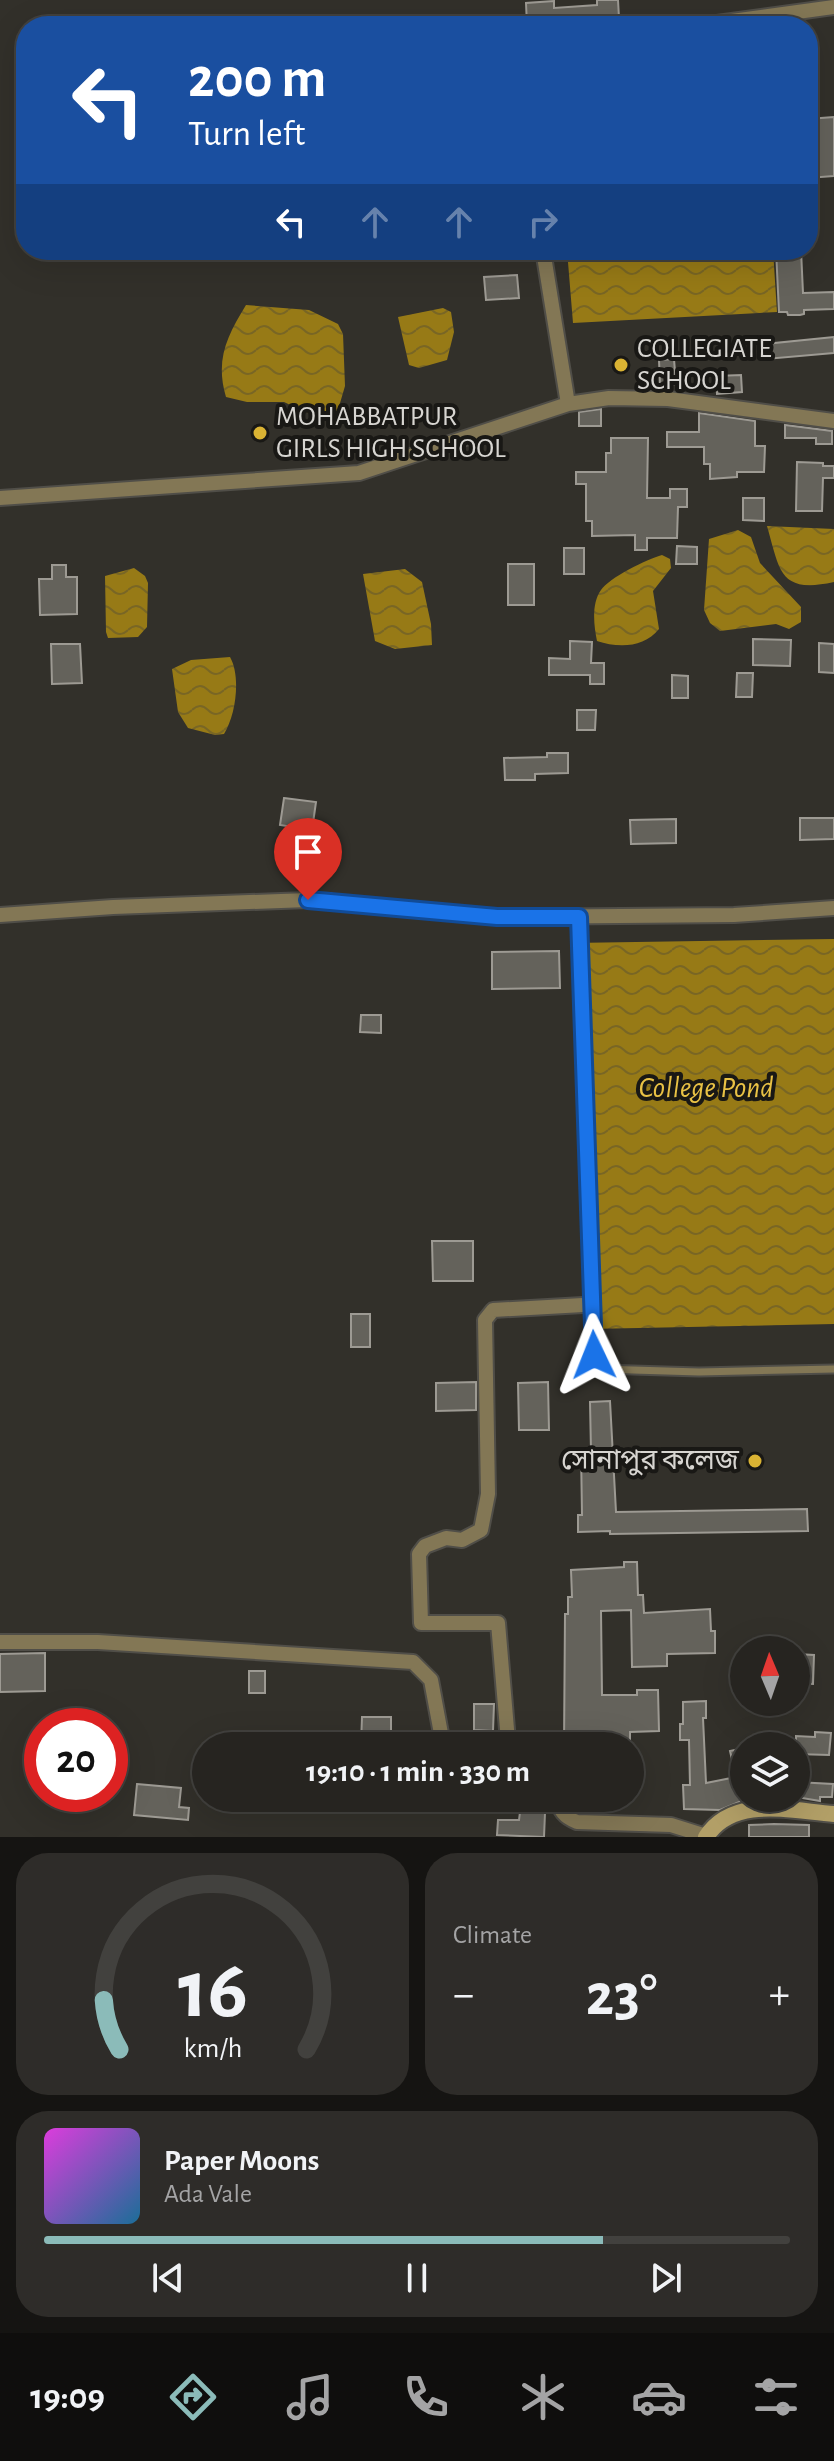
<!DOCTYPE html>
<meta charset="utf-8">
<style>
body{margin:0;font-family:"Alegreya Sans","Noto Sans Bengali",sans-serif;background:#2e2c29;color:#f1f3f6;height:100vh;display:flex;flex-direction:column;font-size:30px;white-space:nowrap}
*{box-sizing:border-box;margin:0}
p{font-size:26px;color:#a4a4a5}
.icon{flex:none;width:44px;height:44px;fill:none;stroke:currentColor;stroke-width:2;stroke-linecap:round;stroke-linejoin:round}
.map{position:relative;height:1837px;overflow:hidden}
.sheet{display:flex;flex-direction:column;gap:16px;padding:16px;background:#151412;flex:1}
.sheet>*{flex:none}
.guide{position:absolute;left:16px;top:16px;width:802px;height:244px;border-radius:32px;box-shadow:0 8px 32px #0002,0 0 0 2px #42413e;background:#1a4fa0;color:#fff;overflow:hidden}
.needle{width:52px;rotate:358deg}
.controls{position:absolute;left:730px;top:1636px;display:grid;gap:16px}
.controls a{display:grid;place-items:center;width:80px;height:80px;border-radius:50%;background:#262420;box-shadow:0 8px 32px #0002,0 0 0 2px #42413e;font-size:40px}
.speed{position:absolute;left:24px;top:1708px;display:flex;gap:16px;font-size:40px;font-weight:700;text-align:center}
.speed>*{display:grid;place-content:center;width:104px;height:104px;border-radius:50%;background:#262420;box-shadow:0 8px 32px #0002,0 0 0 2px #42413e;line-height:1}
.speed .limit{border:12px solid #d22;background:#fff;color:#111}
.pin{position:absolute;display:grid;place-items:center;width:68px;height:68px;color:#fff;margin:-82px -34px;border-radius:50% 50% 50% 0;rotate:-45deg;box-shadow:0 0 8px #0007}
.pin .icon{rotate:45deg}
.me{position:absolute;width:88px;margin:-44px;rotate:358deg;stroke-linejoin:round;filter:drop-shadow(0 0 6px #0008)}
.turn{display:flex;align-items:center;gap:28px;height:168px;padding:0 40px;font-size:36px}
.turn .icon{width:104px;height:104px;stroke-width:2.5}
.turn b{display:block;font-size:56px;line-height:68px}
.lanes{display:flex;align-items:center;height:76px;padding:0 40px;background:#0003;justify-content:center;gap:40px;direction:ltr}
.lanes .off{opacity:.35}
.big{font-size:60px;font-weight:600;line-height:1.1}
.sheet .card{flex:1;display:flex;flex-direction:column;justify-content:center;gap:12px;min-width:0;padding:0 28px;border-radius:32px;background:#2e2c29}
.sheet .dial{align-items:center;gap:0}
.dial svg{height:208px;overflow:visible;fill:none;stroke:#42413e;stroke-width:7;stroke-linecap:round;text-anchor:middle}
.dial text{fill:#f1f3f6;stroke:none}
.song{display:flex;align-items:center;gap:24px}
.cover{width:96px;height:96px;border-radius:12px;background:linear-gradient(135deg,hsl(300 70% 55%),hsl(200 70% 35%))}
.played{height:8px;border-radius:4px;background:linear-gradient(90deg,#8bbbb9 75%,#42413e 75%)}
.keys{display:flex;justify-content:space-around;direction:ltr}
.heat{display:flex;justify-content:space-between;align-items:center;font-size:44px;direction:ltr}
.sheet .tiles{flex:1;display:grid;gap:16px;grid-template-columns:1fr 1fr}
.card:last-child{grid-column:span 2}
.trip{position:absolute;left:192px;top:1732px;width:452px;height:80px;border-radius:40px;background:#262420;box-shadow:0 8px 32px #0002,0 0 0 2px #42413e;font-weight:600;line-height:80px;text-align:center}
.tabs{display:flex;height:128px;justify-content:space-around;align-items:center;background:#0f0e0d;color:#a4a4a5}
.tabs .icon{width:56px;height:56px}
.tabs .current{color:#8bbbb9}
.tabs b{font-size:36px;color:#f1f3f6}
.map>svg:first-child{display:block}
.water{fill:url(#water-waves)}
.building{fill:#64625b;stroke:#9d9a93;stroke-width:2}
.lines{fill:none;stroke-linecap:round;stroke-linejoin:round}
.lane-casing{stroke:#504e48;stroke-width:11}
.street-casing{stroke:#504e48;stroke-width:18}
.secondary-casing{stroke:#504e48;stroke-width:20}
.lane{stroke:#837755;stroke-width:7}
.street{stroke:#837755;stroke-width:14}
.secondary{stroke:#b29f67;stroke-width:16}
.route-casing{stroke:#114b97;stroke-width:20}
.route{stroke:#1a73e8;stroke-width:14}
.poi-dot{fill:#dab333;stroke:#191815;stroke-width:3}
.labels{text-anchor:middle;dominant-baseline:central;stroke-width:8;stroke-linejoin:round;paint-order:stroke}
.poi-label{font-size:28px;fill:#d7d5d1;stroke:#191815;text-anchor:start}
.water-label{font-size:30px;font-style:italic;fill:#e9c245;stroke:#191815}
</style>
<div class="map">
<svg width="834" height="1837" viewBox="0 0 834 1837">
<defs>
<pattern id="water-waves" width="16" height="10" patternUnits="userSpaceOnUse" patternTransform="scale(2)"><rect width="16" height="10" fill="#977a16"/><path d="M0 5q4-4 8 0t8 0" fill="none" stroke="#796624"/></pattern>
</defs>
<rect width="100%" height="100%" fill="#32302a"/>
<path class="water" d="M 567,250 L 773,250 L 777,312 L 573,323 Z
M 246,305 L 309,310 L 338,324 L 343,334 L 345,386 L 338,410 L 328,416 L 316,417 L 284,402 L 247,402 L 226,397 C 215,360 227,336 246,305 Z
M 443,308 L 451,312 L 454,332 L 447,360 L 419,368 L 409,365 L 398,317 Z
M 767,526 L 834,529 L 834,582 C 779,594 780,571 767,526 Z
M 738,530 L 751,537 L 760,563 L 801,607 L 801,622 L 789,629 L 776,624 L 720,631 L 710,623 L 704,610 L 709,539 Z
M 662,555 L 670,559 L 671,568 L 653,591 L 659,629 C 644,648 618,648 597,641 C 594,626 591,604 601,590 C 609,578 647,559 662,555 Z
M 134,568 L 145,576 L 148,583 L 147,627 L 138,637 L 108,638 L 106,632 L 105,576 Z
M 405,569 L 422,582 L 431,624 L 432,645 L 395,649 L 375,641 L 363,574 Z
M 230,657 C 241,676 236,715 224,734 L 215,735 L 188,728 L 178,712 L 172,669 L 191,660 Z
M 834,939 L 834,1324 L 588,1329 L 572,943 Z"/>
<path class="building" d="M 597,0 L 618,0 L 619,18 L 580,20 L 581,26 L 527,26 L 526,3 L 554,1 L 554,8 L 597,5 Z
M 834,117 L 834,176 L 808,178 L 808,119 Z
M 776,250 L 801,250 L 803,293 L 834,292 L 834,309 L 804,310 L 804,314 L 800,315 L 788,315 L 787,312 L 779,312 Z
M 517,275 L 519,298 L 486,300 L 484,277 Z
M 834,337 L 834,353 L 766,359 L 765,344 Z
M 674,359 L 676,384 L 660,385 L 659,360 Z
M 741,375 L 742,392 L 717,394 L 716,376 Z
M 601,409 L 601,426 L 579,426 L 579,412 Z
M 699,413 L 755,421 L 755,446 L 765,446 L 764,472 L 737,472 L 737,477 L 710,479 L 710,464 L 704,464 L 704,447 L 667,447 L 667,432 L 699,432 Z
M 785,425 L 832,431 L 832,444 L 816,444 L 816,438 L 785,438 Z
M 611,438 L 648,438 L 647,498 L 670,498 L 670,489 L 687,489 L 687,507 L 678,507 L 677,538 L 647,538 L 647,550 L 635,550 L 635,535 L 592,536 L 592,521 L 586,521 L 586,484 L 576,484 L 576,472 L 606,472 L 606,453 L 611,453 Z
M 797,462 L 823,463 L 823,466 L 834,466 L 834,478 L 823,478 L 822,511 L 796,511 Z
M 743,498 L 764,498 L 764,521 L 743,520 Z
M 677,546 L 697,547 L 697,564 L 676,564 Z
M 564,548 L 584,548 L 584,574 L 564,574 Z
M 508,564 L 534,564 L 534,605 L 508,605 Z
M 52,565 L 66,565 L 66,577 L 77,577 L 77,614 L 40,615 L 39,579 L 52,579 Z
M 753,639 L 791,640 L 790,666 L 753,665 Z
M 570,641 L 592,642 L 591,663 L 604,663 L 604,684 L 590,684 L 590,675 L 549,675 L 549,658 L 570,659 Z
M 819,643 L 834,644 L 834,673 L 819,672 Z
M 51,644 L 80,644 L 82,683 L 52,684 Z
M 737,673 L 753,673 L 752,697 L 736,697 Z
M 672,675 L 688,676 L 688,698 L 672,698 Z
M 577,710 L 596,710 L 595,730 L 577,730 Z
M 547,753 L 568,753 L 568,773 L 535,774 L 535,780 L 505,780 L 504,758 L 547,757 Z
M 284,798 L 316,802 L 312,830 L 280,825 Z
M 800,818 L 834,818 L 834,839 L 800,840 Z
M 676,819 L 676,843 L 631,844 L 630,820 Z
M 559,951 L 560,988 L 492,989 L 492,952 Z
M 361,1015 L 381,1015 L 381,1033 L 360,1032 Z
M 432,1241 L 473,1241 L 473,1281 L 433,1281 Z
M 351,1314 L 370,1314 L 370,1347 L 351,1347 Z
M 476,1382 L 476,1410 L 436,1411 L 436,1383 Z
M 548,1382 L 549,1430 L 519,1430 L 518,1383 Z
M 610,1401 L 616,1512 L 807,1509 L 808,1531 L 610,1534 L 610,1531 L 578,1532 L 578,1515 L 582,1515 L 581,1451 L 591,1451 L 590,1402 Z
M 624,1562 L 637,1562 L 638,1595 L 643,1595 L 644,1613 L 710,1609 L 711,1631 L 715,1631 L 715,1653 L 667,1654 L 667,1666 L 632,1667 L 631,1610 L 601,1611 L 602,1695 L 637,1695 L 637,1690 L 658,1690 L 659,1731 L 630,1732 L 630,1746 L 564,1746 L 565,1614 L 568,1614 L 568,1597 L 572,1597 L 571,1570 L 624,1567 Z
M 45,1653 L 45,1691 L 0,1692 L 0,1654 Z
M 796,1654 L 814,1655 L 813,1684 L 796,1683 Z
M 249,1671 L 265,1671 L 265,1693 L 249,1693 Z
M 706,1701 L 706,1718 L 703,1718 L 706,1783 L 736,1777 L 730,1751 L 744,1748 L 744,1800 L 720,1810 L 684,1809 L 683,1785 L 690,1785 L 689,1740 L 680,1740 L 680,1724 L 683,1724 L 683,1702 Z
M 474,1704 L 494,1704 L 493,1731 L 474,1730 Z
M 362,1717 L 391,1717 L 391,1745 L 361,1744 Z
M 815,1732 L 831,1733 L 829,1755 L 796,1754 L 796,1736 L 815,1737 Z
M 796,1782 L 833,1784 L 832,1797 L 820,1797 L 820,1801 L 796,1797 Z
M 137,1784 L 181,1788 L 179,1807 L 189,1808 L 188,1820 L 134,1815 Z
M 520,1812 L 545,1813 L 544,1837 L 497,1835 L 498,1820 L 519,1820 Z
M 774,1824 L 809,1825 L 809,1837 L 749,1837 L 749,1825 Z"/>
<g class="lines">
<defs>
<path id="lane" d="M 579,917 L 594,1355 L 600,1369 L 699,1372 L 834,1369"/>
<path id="street" d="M 695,26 L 834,7
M 543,250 L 568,404
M 0,498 L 359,473 L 568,404 L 609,398 L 668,399 L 834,421
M 0,915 L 113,907 L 308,900 L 497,917 L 734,915 L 834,908
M 0,1642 L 98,1642 L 413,1662 L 431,1680 L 442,1739 L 508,1741 L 530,1746
M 508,1741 L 498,1623 L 421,1623 L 419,1554 L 425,1546 L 446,1538 L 462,1540 L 481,1530 L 488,1494 L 485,1320 L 493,1310 L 583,1305
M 557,1798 C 560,1811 564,1817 577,1822 L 671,1825 L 706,1836"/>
<path id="secondary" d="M 706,1837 C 733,1795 791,1811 834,1814"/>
</defs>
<use href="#lane" class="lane-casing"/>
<use href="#street" class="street-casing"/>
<use href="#secondary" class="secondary-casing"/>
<use href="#lane" class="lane"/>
<use href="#street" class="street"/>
<use href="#secondary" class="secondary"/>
</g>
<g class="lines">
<defs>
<path id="route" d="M 308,900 L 497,917 L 579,917 L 594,1355"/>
</defs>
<use href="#route" class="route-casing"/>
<use href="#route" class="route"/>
</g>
<g class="poi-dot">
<circle cx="621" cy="365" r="8"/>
<circle cx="260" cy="433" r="8"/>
<circle cx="755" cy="1461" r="8"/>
</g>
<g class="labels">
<g class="poi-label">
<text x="637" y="349">COLLEGIATE<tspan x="637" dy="32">SCHOOL</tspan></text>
<text x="276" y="417">MOHABBATPUR<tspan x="276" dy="32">GIRLS HIGH SCHOOL</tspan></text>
<text x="739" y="1461" text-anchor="end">সোনাপুর কলেজ</text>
</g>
<g class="water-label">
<text x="706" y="1088">College Pond</text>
</g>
</g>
</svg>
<div class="controls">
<a><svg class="needle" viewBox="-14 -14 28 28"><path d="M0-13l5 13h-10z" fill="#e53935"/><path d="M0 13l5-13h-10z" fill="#a4a4a5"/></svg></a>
<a><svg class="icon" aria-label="layers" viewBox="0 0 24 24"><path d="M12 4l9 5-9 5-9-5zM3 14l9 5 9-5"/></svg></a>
</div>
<div class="speed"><div class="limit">20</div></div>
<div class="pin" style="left:308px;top:900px;background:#d93025"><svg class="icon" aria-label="arrive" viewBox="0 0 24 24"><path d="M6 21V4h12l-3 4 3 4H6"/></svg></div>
<svg class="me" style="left:594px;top:1355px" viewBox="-20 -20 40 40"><path d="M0-17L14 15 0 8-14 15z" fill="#1a73e8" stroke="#fff" stroke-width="4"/></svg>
<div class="trip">19:10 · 1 min · 330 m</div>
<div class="guide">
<div class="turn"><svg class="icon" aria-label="left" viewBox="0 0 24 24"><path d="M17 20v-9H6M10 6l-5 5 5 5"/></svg><div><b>200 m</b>Turn left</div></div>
<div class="lanes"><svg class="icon" aria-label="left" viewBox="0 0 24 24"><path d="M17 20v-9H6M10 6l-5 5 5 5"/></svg><svg class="icon off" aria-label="ahead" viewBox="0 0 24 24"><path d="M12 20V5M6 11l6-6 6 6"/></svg><svg class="icon off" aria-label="ahead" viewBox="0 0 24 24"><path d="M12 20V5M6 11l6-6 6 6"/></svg><svg class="icon off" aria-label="right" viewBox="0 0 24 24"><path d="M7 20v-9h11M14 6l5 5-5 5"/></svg></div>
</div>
</div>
<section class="sheet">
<div class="tiles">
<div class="card dial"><svg viewBox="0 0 100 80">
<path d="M14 69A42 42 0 1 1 86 69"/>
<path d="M14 69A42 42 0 0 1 8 50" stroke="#8bbbb9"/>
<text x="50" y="56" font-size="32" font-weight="700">16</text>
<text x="50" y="72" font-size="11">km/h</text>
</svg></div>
<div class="card"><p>Climate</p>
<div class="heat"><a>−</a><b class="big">23°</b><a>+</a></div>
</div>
<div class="card">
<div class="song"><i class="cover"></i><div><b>Paper Moons</b><p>Ada Vale</p></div></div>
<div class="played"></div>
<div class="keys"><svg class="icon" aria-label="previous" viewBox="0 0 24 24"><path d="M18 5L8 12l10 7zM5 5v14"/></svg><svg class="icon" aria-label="pause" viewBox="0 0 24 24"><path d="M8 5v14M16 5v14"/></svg><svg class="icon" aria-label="next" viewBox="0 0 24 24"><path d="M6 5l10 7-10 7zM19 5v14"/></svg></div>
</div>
</div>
</section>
<nav class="tabs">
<b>19:09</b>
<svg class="icon current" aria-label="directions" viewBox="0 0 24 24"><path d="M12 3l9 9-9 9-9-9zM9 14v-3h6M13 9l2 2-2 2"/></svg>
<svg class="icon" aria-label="music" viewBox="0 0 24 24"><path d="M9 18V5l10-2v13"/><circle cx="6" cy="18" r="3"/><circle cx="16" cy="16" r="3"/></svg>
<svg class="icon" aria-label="phone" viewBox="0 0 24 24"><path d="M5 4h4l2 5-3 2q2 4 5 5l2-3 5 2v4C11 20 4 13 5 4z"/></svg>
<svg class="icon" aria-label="climate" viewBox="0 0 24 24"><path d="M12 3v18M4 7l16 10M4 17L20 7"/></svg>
<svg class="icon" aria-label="car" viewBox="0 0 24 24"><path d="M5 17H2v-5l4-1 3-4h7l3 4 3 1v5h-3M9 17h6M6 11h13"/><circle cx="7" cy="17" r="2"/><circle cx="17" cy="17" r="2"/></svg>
<svg class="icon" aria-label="filters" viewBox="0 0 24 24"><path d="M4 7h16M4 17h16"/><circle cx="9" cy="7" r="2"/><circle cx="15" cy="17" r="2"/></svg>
</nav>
